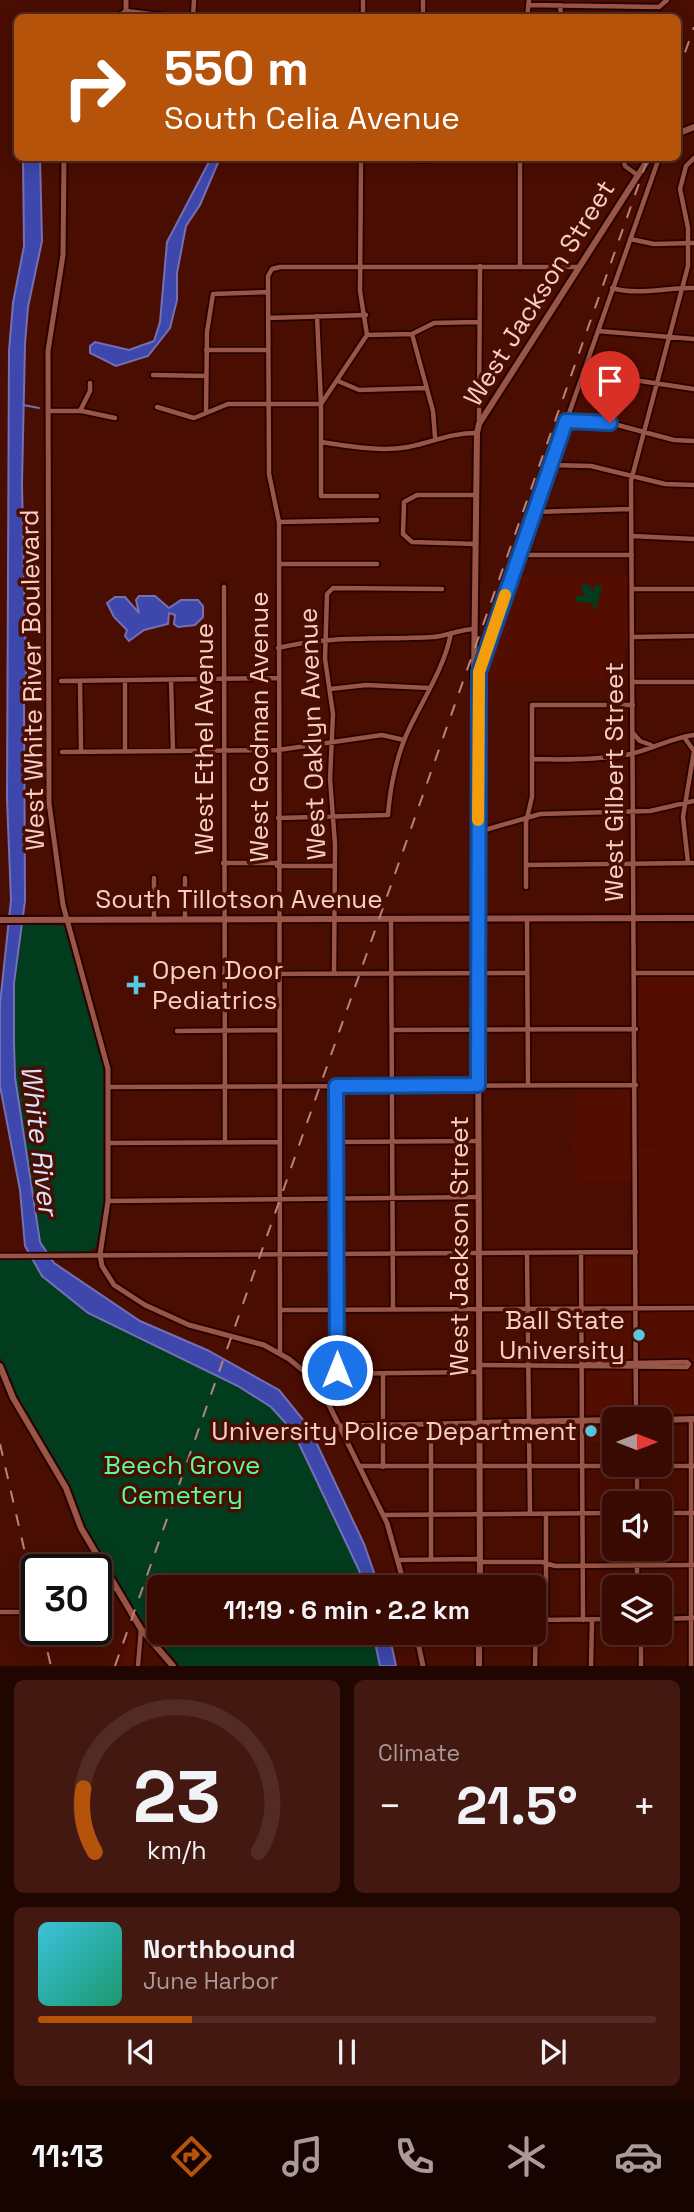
<!DOCTYPE html>
<meta charset="utf-8">
<style>
body{margin:0;font-family:"Space Grotesk",sans-serif;background:#431811;color:#f1f3f6;height:100vh;display:flex;flex-direction:column;font-size:26px;white-space:nowrap}
*{box-sizing:border-box;margin:0}
p{font-size:23px;color:#ab9a99}
.icon{flex:none;width:38px;height:38px;fill:none;stroke:currentColor;stroke-width:2;stroke-linecap:round;stroke-linejoin:round}
.map{position:relative;height:1666px;overflow:hidden}
.side{display:flex;flex-direction:column;gap:14px;padding:14px;background:#1f0601;flex:1}
.side>*{flex:none}
.hud{position:absolute;left:14px;top:14px;width:667px;height:147px;border-radius:10px;box-shadow:0 4px 18px #0003,0 0 0 2px #522b24;background:#b45309;color:#fff;overflow:hidden}
.needle{width:46px;rotate:90deg}
.tools{position:absolute;left:602px;top:1407px;display:grid;gap:14px}
.tools a{display:grid;place-items:center;width:70px;height:70px;border-radius:10px;background:#380a02;box-shadow:0 4px 18px #0003,0 0 0 2px #522b24;font-size:35px}
.speed{position:absolute;left:21px;top:1554px;display:flex;gap:14px;font-size:35px;font-weight:700;text-align:center}
.speed>*{display:grid;place-content:center;width:91px;height:91px;border-radius:50%;background:#380a02;box-shadow:0 4px 18px #0003,0 0 0 2px #522b24;line-height:1}
.speed .limit{border:4px solid #111;border-radius:10px;background:#fff;color:#111}
.pin{position:absolute;display:grid;place-items:center;width:60px;height:60px;color:#fff;margin:-72px -30px;border-radius:50% 50% 50% 0;rotate:-45deg;box-shadow:0 0 7px #0007}
.pin .icon{rotate:45deg}
.me{position:absolute;width:77px;margin:-38px;rotate:0deg;stroke-linejoin:round;filter:drop-shadow(0 0 5px #0008)}
.turn{display:flex;align-items:center;gap:24px;height:147px;padding:0 35px;font-size:32px}
.turn .icon{width:91px;height:91px;stroke-width:2.5}
.turn b{display:block;font-size:49px;line-height:60px}
.big{font-size:52px;font-weight:700;line-height:1.1}
.side .tile{flex:1;display:flex;flex-direction:column;justify-content:center;gap:10px;min-width:0;padding:0 24px;border-radius:10px;background:#431811}
.side .dial{align-items:center;gap:0}
.dial svg{height:182px;overflow:visible;fill:none;stroke:#522b24;stroke-width:7;stroke-linecap:round;text-anchor:middle}
.dial text{fill:#f1f3f6;stroke:none}
.song{display:flex;align-items:center;gap:21px}
.cover{width:84px;height:84px;border-radius:10px;background:linear-gradient(135deg,hsl(190 70% 55%),hsl(160 70% 35%))}
.played{height:7px;border-radius:4px;background:linear-gradient(90deg,#b45309 25%,#522b24 25%)}
.keys{display:flex;justify-content:space-around;direction:ltr}
.heat{display:flex;justify-content:space-between;align-items:center;font-size:38px;direction:ltr}
.side .tiles{flex:1;display:grid;gap:14px;grid-template-columns:1fr 1fr}
.tile:last-child{grid-column:span 2}
.trip{position:absolute;left:147px;top:1575px;width:399px;height:70px;border-radius:10px;background:#380a02;box-shadow:0 4px 18px #0003,0 0 0 2px #522b24;font-weight:700;line-height:70px;text-align:center}
.menu{display:flex;height:112px;justify-content:space-around;align-items:center;background:#160401;color:#ab9a99}
.menu .icon{width:49px;height:49px}
.menu .selected{color:#b45309}
.menu b{font-size:32px;color:#f1f3f6}
.map>svg:first-child{display:block}
.built{fill:#540e01}
.green{fill:#023c1e}
.water{fill:#3d47ac;stroke:#7570b4;stroke-width:2}
.lines{fill:none;stroke-linecap:round;stroke-linejoin:round}
.stream{stroke:#7570b4;stroke-width:2}
.minor-casing{stroke:#280000;stroke-width:8}
.tertiary-casing{stroke:#280000;stroke-width:9}
.secondary-casing{stroke:#280000;stroke-width:10}
.minor{stroke:#995545;stroke-width:4.5}
.tertiary{stroke:#995545;stroke-width:5}
.secondary{stroke:#995545;stroke-width:6}
.rail{stroke:#b5857b;stroke-width:2;stroke-dasharray:12 12;stroke-linecap:butt}
.route-casing{stroke:#114b97;stroke-width:18}
.route{stroke:#1a73e8;stroke-width:12}
.slow{stroke:#f59e0b;stroke-width:12}
.poi-dot{fill:#56c9e1;stroke:#4a0d02;stroke-width:2.5}
.labels{text-anchor:middle;dominant-baseline:central;stroke-width:7;stroke-linejoin:round;paint-order:stroke}
.street-label{font-size:26px;fill:#f7cfc5;stroke:#4a0d02}
.poi-label{font-size:26px;fill:#f7cfc5;stroke:#4a0d02;text-anchor:end}
.park-label{font-size:26px;fill:#5afd9d;stroke:#4a0d02}
.water-label{font-size:28px;font-style:italic;fill:#dae1fd;stroke:#4a0d02}
</style>
<div class="map">
<svg width="694" height="1666" viewBox="0 0 694 1666">
<rect width="100%" height="100%" fill="#4a0d02"/>
<path class="built" d="M 517,576 L 629,576 L 628,645 L 623,650 L 623,665 L 630,676 L 608,680 L 484,680 L 485,668 Z
M 639,977 L 694,977 L 694,1415 L 663,1416 L 663,1442 L 660,1442 L 660,1419 L 653,1419 L 653,1416 L 600,1416 L 600,1442 L 584,1442 L 584,1255 L 637,1254 L 637,1145 L 657,1146 L 657,1143 L 639,1143 Z
M 631,1089 L 631,1181 L 576,1183 L 575,1149 L 567,1142 L 567,1136 L 576,1134 L 576,1090 Z
M 131,1630 L 135,1632 L 135,1666 L 121,1666 Z"/>
<path class="green" d="M 581,584 L 589,585 L 593,592 L 594,586 L 602,585 L 596,609 L 593,609 L 593,603 L 575,602 L 576,596 L 584,596 Z
M 23,923 L 65,926 C 78,972 96,1019 103,1066 C 112,1123 109,1187 97,1243 L 95,1248 L 87,1252 L 45,1252 L 40,1242 L 15,1077 L 14,983 Z
M 29,1258 L 139,1339 L 238,1386 L 271,1407 L 293,1431 L 359,1570 L 363,1587 L 159,1587 L 159,1633 L 373,1633 L 380,1666 L 180,1666 L 138,1615 L 83,1523 L 70,1486 L 12,1386 L 0,1356 L 0,1259 Z"/>
<path class="water" d="M 23,158 L 40,158 L 42,241 L 28,307 L 25,344 L 22,484 L 26,674 L 24,696 L 25,901 L 14,983 L 14,1042 L 15,1077 L 40,1242 L 54,1263 L 140,1321 L 207,1350 L 279,1390 L 309,1427 L 364,1544 L 379,1587 L 363,1587 L 359,1570 L 293,1431 L 271,1407 L 238,1386 L 88,1313 L 42,1276 L 25,1246 L 20,1190 L 0,1086 L 0,1004 L 11,900 L 7,799 L 9,351 L 13,303 L 24,246 Z
M 211,158 L 220,158 L 200,205 L 186,226 L 177,273 L 177,300 L 170,328 L 148,356 L 116,366 L 90,353 L 90,346 L 95,342 L 129,350 L 154,341 L 160,322 L 167,242 Z
M 139,596 L 155,596 L 169,608 L 181,600 L 198,600 L 203,606 L 203,617 L 195,625 L 178,627 L 174,624 L 175,615 L 169,613 L 168,624 L 144,630 L 129,641 L 125,636 L 127,630 L 114,617 L 107,603 L 115,597 L 125,597 L 139,613 L 136,600 Z
M 373,1633 L 389,1633 L 396,1666 L 380,1666 Z"/>
<g class="lines">
<path class="stream" d="M 23,405 L 39,408"/>
<defs>
<path id="minor" d="M 423,0 L 423,18
M 528,5 L 659,7 L 667,0
M 560,5 L 561,15
M 126,11 L 183,18
M 193,18 L 194,0
M 363,18 L 363,0
M 527,18 L 529,0
M 361,158 L 360,291 L 367,335 L 321,404 L 321,496 L 377,496
M 410,158 L 419,160 L 451,158
M 623,158 L 625,166 L 636,174
M 630,239 L 654,244 L 694,243
M 520,266 L 520,158
M 612,288 C 639,296 666,287 694,288
M 268,318 L 366,315
M 598,331 L 694,339
M 412,334 L 433,411 L 435,437
M 367,335 L 412,334 L 434,323 L 478,322
M 206,350 L 268,350
M 153,375 L 206,376
M 582,377 L 627,379 L 694,389
M 338,381 L 359,390 L 426,388
M 157,407 L 194,418 L 228,404 L 321,404 L 317,316
M 48,411 L 82,411 L 115,418
M 80,411 L 90,391 L 90,383
M 206,412 L 207,332 L 213,294 L 268,292
M 566,420 L 610,423 L 674,440 L 694,441
M 479,423 L 480,266
M 321,442 C 349,446 379,452 408,447 C 434,442 449,433 477,433
M 551,465 L 591,466 L 665,484 L 694,485
M 534,512 L 630,509
M 279,522 L 377,520
M 632,536 L 694,539
M 476,544 L 412,542 L 403,534 L 404,502 L 417,495 L 476,495
M 519,555 L 632,555
M 279,564 L 377,564
M 224,587 L 225,1142
M 632,589 L 694,589
M 632,637 L 694,636
M 278,648 C 330,635 381,640 433,637 C 448,636 460,629 475,629
M 171,680 L 173,751
M 61,681 L 278,678
M 125,681 L 125,751
M 80,682 L 81,751
M 633,682 L 694,682
M 477,687 L 486,649 L 659,158
M 330,689 L 366,685 L 430,688
M 633,733 L 640,741 L 651,745
M 684,737 L 694,751 L 683,817 L 688,863
M 62,752 L 278,750 L 382,735 L 404,740
M 532,759 C 564,760 599,760 631,754 C 652,749 671,738 694,735
M 278,818 L 388,815 C 390,787 397,753 410,727 C 424,698 445,666 451,633
M 478,832 L 540,814 L 650,811 L 694,801
M 223,863 L 277,863
M 526,865 L 694,863
M 277,866 L 335,866
M 526,887 L 526,822 L 532,797 L 532,705 L 633,705
M 391,918 L 393,1310
M 527,918 L 528,1085
M 154,919 L 154,878
M 185,919 L 185,878
M 635,973 L 694,973
M 224,974 L 527,973
M 334,974 L 335,844 L 330,779 L 333,714 L 325,659 L 327,594 L 333,588 L 442,589
M 392,1030 L 636,1029
M 177,1031 L 278,1030
M 336,1086 L 338,1374
M 110,1087 L 636,1085
M 336,1142 L 478,1141
M 109,1143 L 280,1142
M 108,1201 L 478,1197
M 527,1253 L 530,1514
M 581,1253 L 583,1620
M 0,1256 L 636,1252
M 281,1310 L 694,1308
M 280,1353 L 279,522 L 269,474 L 268,276 L 272,269 L 280,267 L 577,267
M 479,1365 L 687,1367 L 689,1364 L 687,1362 L 582,1364
M 383,1374 L 383,1467
M 311,1377 L 321,1374 L 479,1372
M 636,1419 L 631,481 L 688,266 L 688,228 L 680,189 L 686,166 L 694,158
M 691,1419 L 691,1666
M 431,1425 L 431,1559
M 359,1466 L 694,1466
M 637,1466 L 637,1503
M 660,1513 L 694,1513
M 383,1515 L 614,1513
M 398,1560 L 479,1559
M 480,1562 L 542,1562 L 555,1566 L 694,1565
M 637,1587 L 637,1549
M 96,1600 L 116,1587
M 0,1612 L 37,1612
M 660,1619 L 694,1618
M 534,1620 L 614,1619
M 546,1620 L 546,1514
M 138,1666 L 141,1629
M 535,1666 L 536,1620
M 591,1666 L 592,1620
M 641,1666 L 641,1633"/>
<path id="tertiary" d="M 117,18 L 126,11 L 126,0
M 64,158 L 63,255 L 48,351 L 49,803 L 63,905 L 108,1069 L 108,1201 L 100,1255 L 102,1266 L 114,1285 L 145,1305 L 189,1325 L 264,1345 L 289,1359 L 311,1377 L 328,1403 L 387,1523 L 405,1587
M 340,1426 L 480,1423
M 416,1633 L 423,1666"/>
<path id="secondary" d="M 677,134 L 694,127
M 0,920 L 694,918
M 0,1366 L 13,1398 L 66,1488 L 81,1528 L 141,1629 L 173,1666
M 660,1420 L 694,1419
M 480,1423 L 614,1420
M 480,1587 L 477,704 L 474,679 L 477,433 L 479,424 L 649,158
M 479,1666 L 479,1633"/>
</defs>
<use href="#minor" class="minor-casing"/>
<use href="#tertiary" class="tertiary-casing"/>
<use href="#secondary" class="secondary-casing"/>
<use href="#minor" class="minor"/>
<use href="#tertiary" class="tertiary"/>
<use href="#secondary" class="secondary"/>
<path class="rail" d="M 677,75 L 694,27
M 0,1444 L 37,1605
M 42,1629 L 51,1666
M 115,1666 L 648,158"/>
</g>
<g class="lines">
<defs>
<path id="route" d="M 337,1370 L 336,1086 L 478,1085 L 479,672 L 566,421 L 610,423"/>
</defs>
<use href="#route" class="route-casing"/>
<use href="#route" class="route"/>
<path class="slow" d="M 478,820 L 479,672 L 505,595"/>
</g>
<g class="poi-dot">
<path d="M132.5 974.5h7v7h7v7h-7v7h-7v-7h-7v-7h7z"/>
<circle cx="639" cy="1335" r="7"/>
<circle cx="591" cy="1431" r="7"/>
</g>
<g class="labels">
<g class="street-label">
<text transform="translate(539 293) rotate(-58)">West Jackson Street</text>
<text transform="translate(32 680) rotate(-91)">West White River Boulevard</text>
<text transform="translate(259 727) rotate(-90)">West Godman Avenue</text>
<text transform="translate(312 734) rotate(-92)">West Oaklyn Avenue</text>
<text transform="translate(204 739) rotate(-90)">West Ethel Avenue</text>
<text transform="translate(614 782) rotate(-90)">West Gilbert Street</text>
<text x="239" y="899">South Tillotson Avenue</text>
<text transform="translate(459 1246) rotate(-90)">West Jackson Street</text>
</g>
<g class="poi-label">
<text x="152" y="970" text-anchor="start">Open Door<tspan x="152" dy="30">Pediatrics</tspan></text>
<text x="625" y="1320">Ball State<tspan x="625" dy="30">University</tspan></text>
<text x="577" y="1431">University Police Department</text>
</g>
<g class="park-label">
<text x="182" y="1465">Beech Grove<tspan x="182" dy="30">Cemetery</tspan></text>
</g>
<g class="water-label">
<text transform="translate(40 1140) rotate(83)">White River</text>
</g>
</g>
</svg>
<div class="tools">
<a><svg class="needle" viewBox="-14 -14 28 28"><path d="M0-13l5 13h-10z" fill="#e53935"/><path d="M0 13l5-13h-10z" fill="#ab9a99"/></svg></a>
<a><svg class="icon" aria-label="sound" viewBox="0 0 24 24"><path d="M4 9h4l5-4v14l-5-4H4zM17 9q2 3 0 6"/></svg></a>
<a><svg class="icon" aria-label="layers" viewBox="0 0 24 24"><path d="M12 4l9 5-9 5-9-5zM3 14l9 5 9-5"/></svg></a>
</div>
<div class="speed"><div class="limit">30</div></div>
<div class="pin" style="left:610px;top:423px;background:#d93025"><svg class="icon" aria-label="arrive" viewBox="0 0 24 24"><path d="M6 21V4h12l-3 4 3 4H6"/></svg></div>
<svg class="me" style="left:337px;top:1370px" viewBox="-20 -20 40 40"><circle r="17" fill="#1a73e8" stroke="#fff" stroke-width="3"/><path d="M0-11L8 9 0 5-8 9z" fill="#fff"/></svg>
<div class="trip">11:19 · 6 min · 2.2 km</div>
<div class="hud">
<div class="turn"><svg class="icon" aria-label="right" viewBox="0 0 24 24"><path d="M7 20v-9h11M14 6l5 5-5 5"/></svg><div><b>550 m</b>South Celia Avenue</div></div>
</div>
</div>
<section class="side">
<div class="tiles">
<div class="tile dial"><svg viewBox="0 0 100 80">
<path d="M14 69A42 42 0 1 1 86 69"/>
<path d="M14 69A42 42 0 0 1 9 41" stroke="#b45309"/>
<text x="50" y="56" font-size="32" font-weight="700">23</text>
<text x="50" y="72" font-size="11">km/h</text>
</svg></div>
<div class="tile"><p>Climate</p>
<div class="heat"><a>−</a><b class="big">21.5°</b><a>+</a></div>
</div>
<div class="tile">
<div class="song"><i class="cover"></i><div><b>Northbound</b><p>June Harbor</p></div></div>
<div class="played"></div>
<div class="keys"><svg class="icon" aria-label="previous" viewBox="0 0 24 24"><path d="M18 5L8 12l10 7zM5 5v14"/></svg><svg class="icon" aria-label="pause" viewBox="0 0 24 24"><path d="M8 5v14M16 5v14"/></svg><svg class="icon" aria-label="next" viewBox="0 0 24 24"><path d="M6 5l10 7-10 7zM19 5v14"/></svg></div>
</div>
</div>
</section>
<nav class="menu">
<b>11:13</b>
<svg class="icon selected" aria-label="directions" viewBox="0 0 24 24"><path d="M12 3l9 9-9 9-9-9zM9 14v-3h6M13 9l2 2-2 2"/></svg>
<svg class="icon" aria-label="music" viewBox="0 0 24 24"><path d="M9 18V5l10-2v13"/><circle cx="6" cy="18" r="3"/><circle cx="16" cy="16" r="3"/></svg>
<svg class="icon" aria-label="phone" viewBox="0 0 24 24"><path d="M5 4h4l2 5-3 2q2 4 5 5l2-3 5 2v4C11 20 4 13 5 4z"/></svg>
<svg class="icon" aria-label="climate" viewBox="0 0 24 24"><path d="M12 3v18M4 7l16 10M4 17L20 7"/></svg>
<svg class="icon" aria-label="car" viewBox="0 0 24 24"><path d="M5 17H2v-5l4-1 3-4h7l3 4 3 1v5h-3M9 17h6M6 11h13"/><circle cx="7" cy="17" r="2"/><circle cx="17" cy="17" r="2"/></svg>
</nav>
